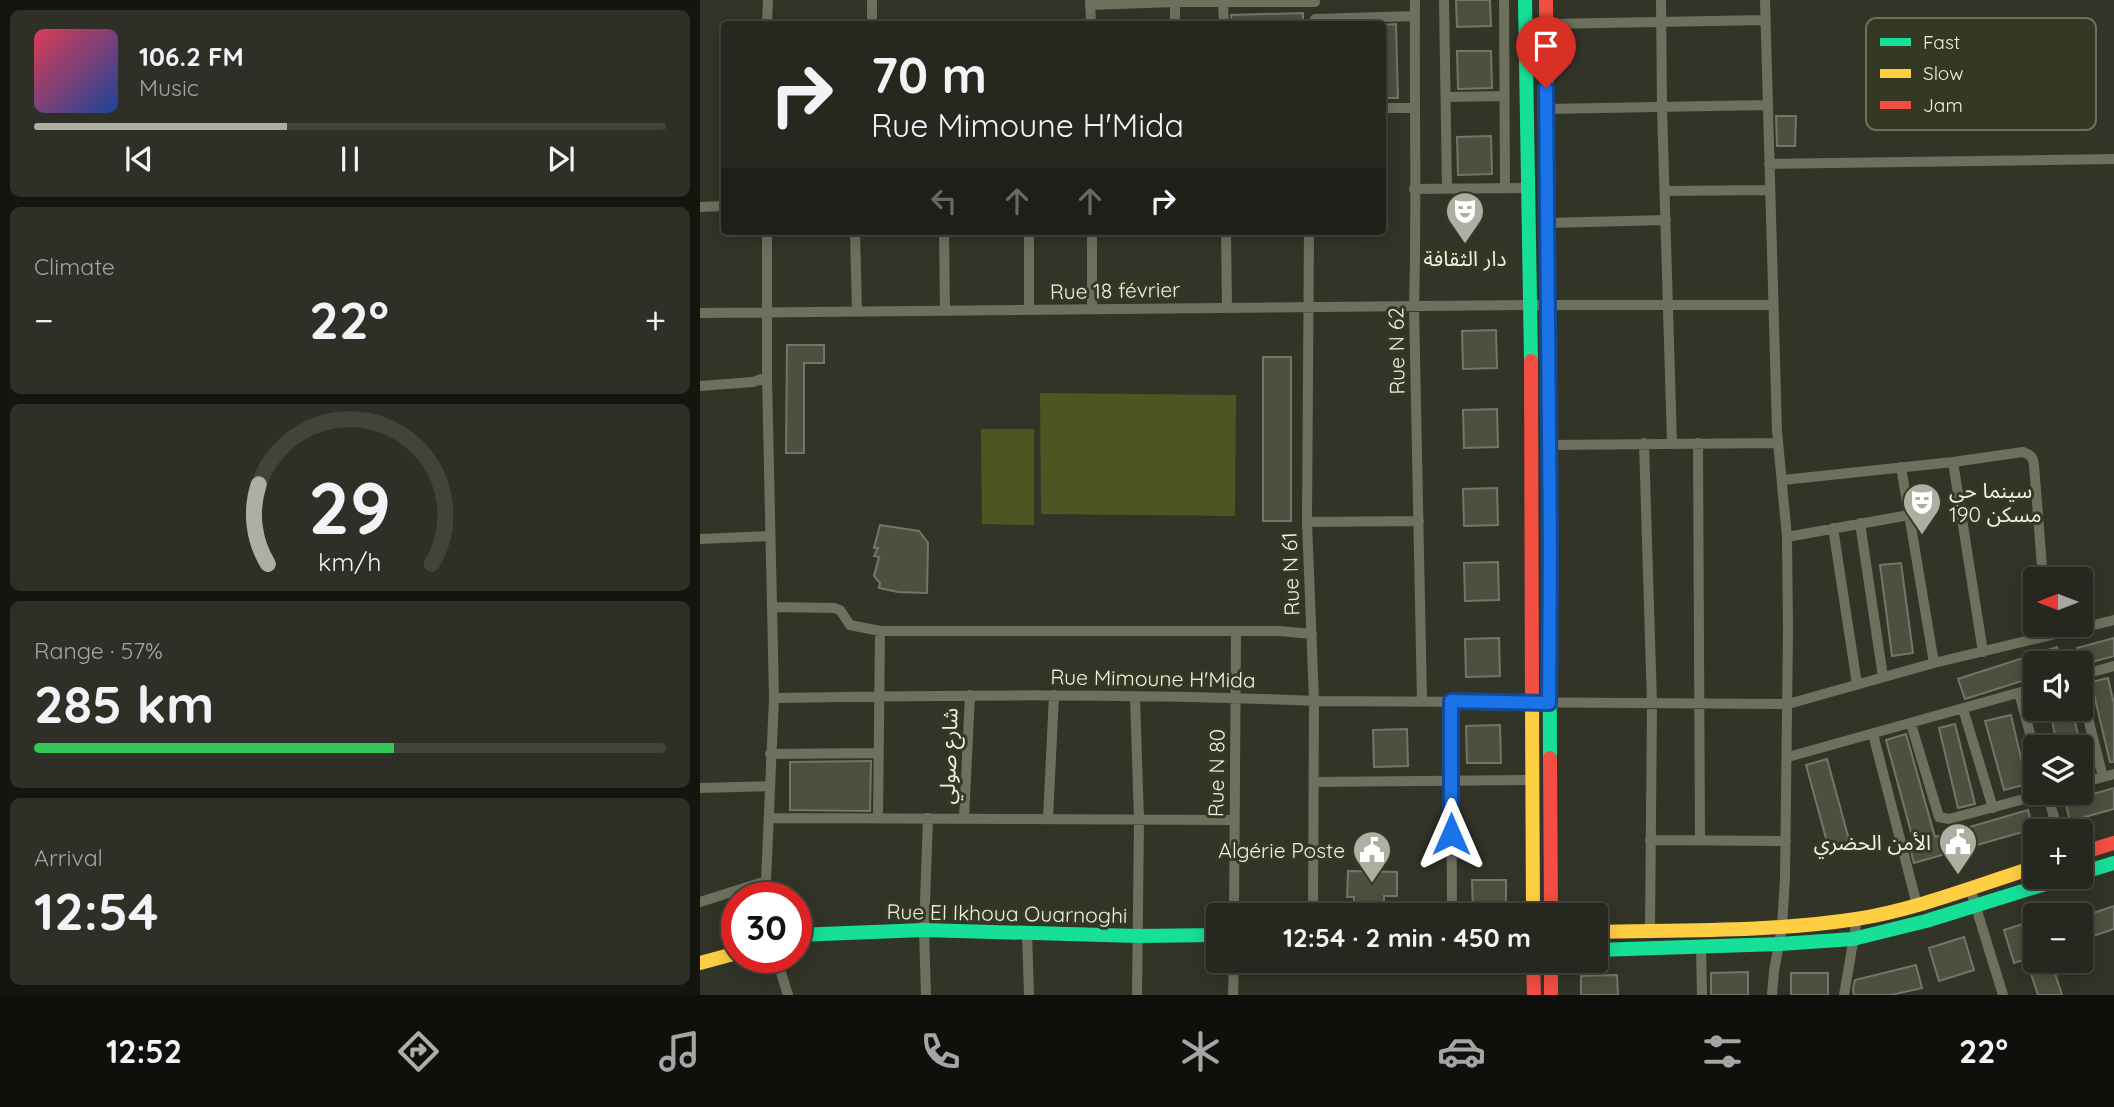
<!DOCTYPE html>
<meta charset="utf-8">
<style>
body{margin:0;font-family:Quicksand,"Noto Sans Arabic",sans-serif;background:#2e2f27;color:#f1f3f6;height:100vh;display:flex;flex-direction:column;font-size:26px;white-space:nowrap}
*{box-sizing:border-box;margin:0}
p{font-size:23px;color:#a4a5a4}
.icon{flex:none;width:38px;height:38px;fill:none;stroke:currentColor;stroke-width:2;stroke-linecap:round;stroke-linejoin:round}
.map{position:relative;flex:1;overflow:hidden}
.side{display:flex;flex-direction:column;gap:10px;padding:10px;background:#151510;width:700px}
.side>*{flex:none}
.hud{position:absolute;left:21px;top:21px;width:665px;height:214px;border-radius:7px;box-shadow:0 4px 18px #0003,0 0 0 2px #42443c;background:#26271e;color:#f1f3f6;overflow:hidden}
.needle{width:46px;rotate:270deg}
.fabs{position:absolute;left:1323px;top:567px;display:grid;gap:14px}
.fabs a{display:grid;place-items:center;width:70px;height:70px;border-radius:7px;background:#26271e;box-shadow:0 4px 18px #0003,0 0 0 2px #42443c;font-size:35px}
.speed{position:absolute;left:21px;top:882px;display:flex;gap:14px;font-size:35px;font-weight:700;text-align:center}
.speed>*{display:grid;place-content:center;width:91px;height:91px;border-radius:50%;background:#26271e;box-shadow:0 4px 18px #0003,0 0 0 2px #42443c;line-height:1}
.speed .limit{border:10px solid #d22;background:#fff;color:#111}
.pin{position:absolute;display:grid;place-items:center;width:60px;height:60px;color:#fff;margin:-72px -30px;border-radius:50% 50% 50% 0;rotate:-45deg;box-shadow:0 0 7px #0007}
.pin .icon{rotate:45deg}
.me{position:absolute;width:77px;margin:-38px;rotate:0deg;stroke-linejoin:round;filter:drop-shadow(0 0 5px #0008)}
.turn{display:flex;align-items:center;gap:24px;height:147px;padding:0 35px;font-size:32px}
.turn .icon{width:91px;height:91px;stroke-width:2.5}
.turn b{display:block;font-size:49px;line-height:60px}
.lanes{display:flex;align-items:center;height:66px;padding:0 35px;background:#0003;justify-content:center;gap:35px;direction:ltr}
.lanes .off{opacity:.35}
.big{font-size:52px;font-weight:700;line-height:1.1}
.side .tile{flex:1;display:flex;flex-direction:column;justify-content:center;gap:10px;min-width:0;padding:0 24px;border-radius:10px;background:#2e2f27}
.side .dial{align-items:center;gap:0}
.dial svg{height:182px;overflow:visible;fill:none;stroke:#42443c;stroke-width:7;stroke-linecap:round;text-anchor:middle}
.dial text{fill:#f1f3f6;stroke:none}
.song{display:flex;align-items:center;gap:21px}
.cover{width:84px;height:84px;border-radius:10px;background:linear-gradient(135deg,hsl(350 70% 55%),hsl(220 70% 35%))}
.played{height:7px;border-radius:4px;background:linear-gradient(90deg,#acafa2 40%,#42443c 40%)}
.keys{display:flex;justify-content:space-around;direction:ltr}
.heat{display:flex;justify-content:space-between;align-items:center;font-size:38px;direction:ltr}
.charge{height:10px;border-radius:5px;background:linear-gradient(90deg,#34c759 57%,#42443c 0)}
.trip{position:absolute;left:506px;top:903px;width:402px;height:70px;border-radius:7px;background:#26271e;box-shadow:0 4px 18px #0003,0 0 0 2px #42443c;font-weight:700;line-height:70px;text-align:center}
.menu{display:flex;height:112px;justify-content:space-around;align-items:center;background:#0f100c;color:#a4a5a4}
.menu .icon{width:49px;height:49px}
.menu .active{color:#acafa2}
.menu b{font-size:32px;color:#f1f3f6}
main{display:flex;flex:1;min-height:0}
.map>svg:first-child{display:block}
.green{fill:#4e5522}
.building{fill:#4d503e;stroke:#72756a;stroke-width:2}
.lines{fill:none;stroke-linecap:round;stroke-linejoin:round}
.street{stroke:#6d705d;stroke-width:10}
.fast{stroke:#16e098;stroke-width:14}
.slow{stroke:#ffcf43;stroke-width:14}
.jam{stroke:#f24e42;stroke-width:14}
.route-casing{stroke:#114b97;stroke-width:18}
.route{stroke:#1a73e8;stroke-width:12}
.labels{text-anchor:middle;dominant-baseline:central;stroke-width:6;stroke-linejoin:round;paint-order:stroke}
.poi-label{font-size:21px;fill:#eef1e4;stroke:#353923;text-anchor:end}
.street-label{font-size:21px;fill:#eef1e4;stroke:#353923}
.key{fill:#353923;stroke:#6c705d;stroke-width:2}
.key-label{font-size:19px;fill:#eef1e4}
</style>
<main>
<section class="side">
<div class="tile">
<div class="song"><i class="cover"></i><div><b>106.2 FM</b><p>Music</p></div></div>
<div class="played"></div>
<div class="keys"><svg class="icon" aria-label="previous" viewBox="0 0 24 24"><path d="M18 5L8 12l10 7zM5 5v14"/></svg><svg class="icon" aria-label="pause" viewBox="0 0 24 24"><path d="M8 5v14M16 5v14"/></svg><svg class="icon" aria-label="next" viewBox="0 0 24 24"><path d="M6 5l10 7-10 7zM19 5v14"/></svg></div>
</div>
<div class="tile"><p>Climate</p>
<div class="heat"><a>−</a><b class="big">22°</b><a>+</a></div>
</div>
<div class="tile dial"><svg viewBox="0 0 100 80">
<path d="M14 69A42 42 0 1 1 86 69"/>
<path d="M14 69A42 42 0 0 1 10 34" stroke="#acafa2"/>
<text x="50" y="56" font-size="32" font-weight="700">29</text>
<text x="50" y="72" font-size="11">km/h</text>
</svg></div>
<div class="tile"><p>Range · 57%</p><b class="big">285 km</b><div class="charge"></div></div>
<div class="tile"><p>Arrival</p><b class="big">12:54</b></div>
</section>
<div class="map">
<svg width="1414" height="995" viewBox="0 0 1414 995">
<rect width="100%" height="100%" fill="#323428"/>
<path class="green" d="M 340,393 L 536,395 L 535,516 L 341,514 Z
M 281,429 L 334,429 L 334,525 L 282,524 Z"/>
<path class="building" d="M 756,0 L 790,0 L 791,26 L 757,27 Z
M 603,13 L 603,24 L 532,24 L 531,15 Z
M 696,24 L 698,98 L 682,98 L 682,25 Z
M 757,51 L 791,51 L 792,88 L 758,89 Z
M 1076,116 L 1096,116 L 1095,146 L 1077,146 Z
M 791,136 L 792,174 L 758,175 L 757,137 Z
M 796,330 L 797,368 L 763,369 L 762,331 Z
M 87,345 L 124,345 L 124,363 L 104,363 L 104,453 L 86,453 Z
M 563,357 L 591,357 L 591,521 L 563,521 Z
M 797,409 L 798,447 L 764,448 L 763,410 Z
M 797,488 L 798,525 L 764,526 L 763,489 Z
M 180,525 L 219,531 L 228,543 L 227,593 L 198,592 L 179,588 L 180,583 L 174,576 L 179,557 L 174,556 L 178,548 L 174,548 Z
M 798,562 L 799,600 L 765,601 L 764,563 Z
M 1201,563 L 1213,653 L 1192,656 L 1180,565 Z
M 799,638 L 800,676 L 766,677 L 765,639 Z
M 1414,638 L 1414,656 L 1381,665 L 1377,648 Z
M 1357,647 L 1362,663 L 1335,663 L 1335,677 L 1265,699 L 1258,679 Z
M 1408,678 L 1414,704 L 1414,762 L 1410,762 L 1391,682 Z
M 1349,709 L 1372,709 L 1381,747 L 1358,747 Z
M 1311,715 L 1327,784 L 1304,790 L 1285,721 Z
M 1255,724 L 1275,804 L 1258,808 L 1239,728 Z
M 800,725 L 801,763 L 767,763 L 766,726 Z
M 707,729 L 708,766 L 674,767 L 673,730 Z
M 1206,734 L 1235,837 L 1328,810 L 1333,829 L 1214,863 L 1209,844 L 1214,843 L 1186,740 Z
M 1127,759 L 1151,847 L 1130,853 L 1106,765 Z
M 171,761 L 170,811 L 90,810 L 90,762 Z
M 1414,788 L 1414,809 L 1370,821 L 1365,802 Z
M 648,871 L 697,872 L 697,896 L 684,896 L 684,906 L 654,906 L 654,897 L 647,897 Z
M 772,880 L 806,880 L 806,914 L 773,914 Z
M 1414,906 L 1414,929 L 1381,940 L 1381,917 Z
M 1335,920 L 1335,967 L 1351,961 L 1362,995 L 1338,995 L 1326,959 L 1314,963 L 1304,930 Z
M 1264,937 L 1274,970 L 1239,981 L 1229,948 Z
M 1216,965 L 1222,988 L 1191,995 L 1154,995 L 1153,989 L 1155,980 Z
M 1048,972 L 1048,995 L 1011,995 L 1011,973 Z
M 1091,973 L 1128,973 L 1128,995 L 1091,995 Z
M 917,975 L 918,995 L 881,995 L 881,976 Z"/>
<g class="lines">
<path class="street" d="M 390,0 L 391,24
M 715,0 C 714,102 717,204 714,306 L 722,700
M 744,0 L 747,189
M 804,0 L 805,188
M 961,0 L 962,108 L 972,443
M 1065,0 L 1077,431 L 1087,537 L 1088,630 L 1085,879 L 1082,927 L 1074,971 L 1072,995
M 475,2 L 475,24
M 523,3 L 524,24
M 390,5 L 475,2 L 615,2
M 615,19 L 715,16
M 67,24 L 68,0
M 172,24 L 172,0
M 846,24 L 1066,20
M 746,97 L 804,96
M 682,108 L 714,108
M 846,109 L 1067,105
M 1069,164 L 1414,159
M 714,189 L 828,188
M 965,191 L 1070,190
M 0,207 L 24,206
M 847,223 L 966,220
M 67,231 L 67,377 L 74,698 L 66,881 L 68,898
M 155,231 L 157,312
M 244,231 L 245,311
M 329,231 L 329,310
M 392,231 L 392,309
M 526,231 L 527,308
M 609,231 L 607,522 L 614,701 L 613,915
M 0,313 L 830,305 L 1073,305
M 0,386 L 53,382 L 67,377
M 944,443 L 952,703 L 950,931
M 998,443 L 1000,840
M 849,445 L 1078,443
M 1253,462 L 1283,652
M 1201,467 L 1234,663
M 1083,480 L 1253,462 L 1323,452 C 1331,455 1333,457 1334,465 L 1343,579
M 607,522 L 719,521
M 1160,523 L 1183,677
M 1133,528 L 1157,684
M 1087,537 L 1209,515
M 0,539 L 70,536
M 72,607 L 134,608 L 140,610 L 150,625 L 180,631 L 579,631 L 612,634
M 1381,675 L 1414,666
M 1381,691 L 1403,777
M 1319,693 L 1335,752
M 435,696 L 439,820 L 437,995
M 74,698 C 254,695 434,693 614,701 L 1088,704 L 1234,663 L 1414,620
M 751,701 L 752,915
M 1263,709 L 1293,808
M 1211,724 L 1239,817 L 1249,819 L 1347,793
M 1173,734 L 1217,905
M 70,754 L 179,753
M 1088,757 L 1335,688
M 615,782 L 831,780
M 1381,783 L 1414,774
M 0,788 L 69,786
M 1347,793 L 1358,831
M 70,818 L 534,820
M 178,818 L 180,631
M 264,819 L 270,695
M 348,819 L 354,695
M 950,840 L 1086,841
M 1270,888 L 1303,995
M 0,902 L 66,881
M 534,915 L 536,632
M 327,932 L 329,995
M 1001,946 L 1002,995
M 76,957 L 88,995
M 226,995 L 224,930 L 228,818
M 533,995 L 534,961
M 1144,995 L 1157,919"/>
<path class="fast" d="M 825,0 L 831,361
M 848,282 L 850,758
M 1381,873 L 1414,863
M 96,935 L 224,930 L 438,936 L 518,935
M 896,950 L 1080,944 L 1153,939 L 1226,921 L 1368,877"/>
<path class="slow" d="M 832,701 L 833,915
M 896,932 C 982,930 1071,932 1156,919 C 1215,910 1278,885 1335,867
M 0,963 L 37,953"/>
<path class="jam" d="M 846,0 L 848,282
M 831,361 L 832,701
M 850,758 L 851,915
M 1381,853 L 1414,843
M 833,961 L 834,995
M 851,961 L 851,995"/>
</g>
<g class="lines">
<defs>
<path id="route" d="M 751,834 L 751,701 L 849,703 L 850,552 L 846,88"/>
</defs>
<use href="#route" class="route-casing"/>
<use href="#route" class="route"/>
</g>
<defs>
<symbol id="theatre-pin" viewBox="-11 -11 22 30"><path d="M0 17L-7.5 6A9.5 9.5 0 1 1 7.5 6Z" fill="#acafa2" stroke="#353923"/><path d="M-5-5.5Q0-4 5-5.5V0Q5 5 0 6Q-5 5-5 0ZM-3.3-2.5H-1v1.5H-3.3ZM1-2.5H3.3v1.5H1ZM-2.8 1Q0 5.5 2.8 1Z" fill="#fff"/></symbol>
<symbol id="civic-pin" viewBox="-11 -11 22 30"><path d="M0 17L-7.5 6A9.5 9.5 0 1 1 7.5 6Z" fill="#acafa2" stroke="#353923"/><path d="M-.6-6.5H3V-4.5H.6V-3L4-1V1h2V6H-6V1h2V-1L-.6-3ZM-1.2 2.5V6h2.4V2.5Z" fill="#fff"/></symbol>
</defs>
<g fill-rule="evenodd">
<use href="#theatre-pin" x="743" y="189" width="44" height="60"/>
<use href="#theatre-pin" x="1200" y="480" width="44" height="60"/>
<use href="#civic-pin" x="1236" y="820" width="44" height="60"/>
<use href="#civic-pin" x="650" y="828" width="44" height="60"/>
</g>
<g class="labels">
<g class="poi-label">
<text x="765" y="258" text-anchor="middle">دار الثقافة</text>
<text x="1249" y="490" text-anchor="start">سينما حي<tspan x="1249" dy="24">190 مسكن</tspan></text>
<text x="1231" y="842">الأمن الحضري</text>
<text x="645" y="850">Algérie Poste</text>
</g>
<g class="street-label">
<text transform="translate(415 290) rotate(-1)">Rue 18 février</text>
<text transform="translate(696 351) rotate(-91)">Rue N 62</text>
<text transform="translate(590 574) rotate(-92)">Rue N 61</text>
<text transform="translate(453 678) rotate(1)">Rue Mimoune H'Mida</text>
<text transform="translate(248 756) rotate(-88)">شارع صولي</text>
<text transform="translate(516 773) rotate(-89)">Rue N 80</text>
<text transform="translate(307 913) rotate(1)">Rue EI Ikhoua Ouarnoghi</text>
</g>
</g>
<rect x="1166" y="18" width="230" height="112" rx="10" class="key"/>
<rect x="1180" y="38" width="31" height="8" fill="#16e098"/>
<rect x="1180" y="69" width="31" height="9" fill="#ffcf43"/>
<rect x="1180" y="101" width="31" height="8" fill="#f24e42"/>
<g class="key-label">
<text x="1223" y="49">Fast</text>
<text x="1223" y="80">Slow</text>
<text x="1223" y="112">Jam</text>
</g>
</svg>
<div class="fabs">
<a><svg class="needle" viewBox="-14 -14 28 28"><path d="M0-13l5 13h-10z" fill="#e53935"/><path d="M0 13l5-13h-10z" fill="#a4a5a4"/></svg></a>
<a><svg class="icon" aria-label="sound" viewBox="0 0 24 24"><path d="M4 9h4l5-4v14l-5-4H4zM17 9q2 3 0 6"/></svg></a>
<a><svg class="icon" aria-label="layers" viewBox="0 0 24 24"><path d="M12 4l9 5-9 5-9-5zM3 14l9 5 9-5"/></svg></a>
<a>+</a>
<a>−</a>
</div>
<div class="speed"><div class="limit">30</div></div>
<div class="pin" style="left:846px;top:88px;background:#d93025"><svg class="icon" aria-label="arrive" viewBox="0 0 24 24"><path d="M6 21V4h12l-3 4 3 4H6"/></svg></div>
<svg class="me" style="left:751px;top:834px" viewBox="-20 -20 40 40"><path d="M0-17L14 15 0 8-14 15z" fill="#1a73e8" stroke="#fff" stroke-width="4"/></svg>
<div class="trip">12:54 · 2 min · 450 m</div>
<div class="hud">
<div class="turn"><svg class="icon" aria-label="right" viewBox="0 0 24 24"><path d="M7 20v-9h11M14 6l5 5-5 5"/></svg><div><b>70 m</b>Rue Mimoune H'Mida</div></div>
<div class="lanes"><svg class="icon off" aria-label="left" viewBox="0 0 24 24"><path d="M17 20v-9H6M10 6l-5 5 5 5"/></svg><svg class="icon off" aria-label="ahead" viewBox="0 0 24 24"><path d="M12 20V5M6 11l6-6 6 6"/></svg><svg class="icon off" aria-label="ahead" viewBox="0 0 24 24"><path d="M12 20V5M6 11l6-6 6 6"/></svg><svg class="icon" aria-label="right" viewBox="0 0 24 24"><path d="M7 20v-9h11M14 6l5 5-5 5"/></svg></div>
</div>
</div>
</main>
<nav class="menu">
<b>12:52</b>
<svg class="icon active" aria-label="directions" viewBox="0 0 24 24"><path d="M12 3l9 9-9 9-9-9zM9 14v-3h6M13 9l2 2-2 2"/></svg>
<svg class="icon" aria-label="music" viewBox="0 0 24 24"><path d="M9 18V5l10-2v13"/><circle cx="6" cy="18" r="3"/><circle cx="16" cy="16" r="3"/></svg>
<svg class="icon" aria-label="phone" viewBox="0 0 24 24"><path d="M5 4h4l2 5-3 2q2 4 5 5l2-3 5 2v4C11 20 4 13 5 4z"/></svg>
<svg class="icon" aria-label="climate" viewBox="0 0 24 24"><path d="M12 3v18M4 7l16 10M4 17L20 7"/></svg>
<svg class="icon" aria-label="car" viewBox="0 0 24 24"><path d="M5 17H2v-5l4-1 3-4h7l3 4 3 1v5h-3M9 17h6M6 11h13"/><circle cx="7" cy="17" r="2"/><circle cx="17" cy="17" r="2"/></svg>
<svg class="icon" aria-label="filters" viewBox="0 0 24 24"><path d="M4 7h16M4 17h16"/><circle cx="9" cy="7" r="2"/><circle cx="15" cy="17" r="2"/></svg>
<b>22°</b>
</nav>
